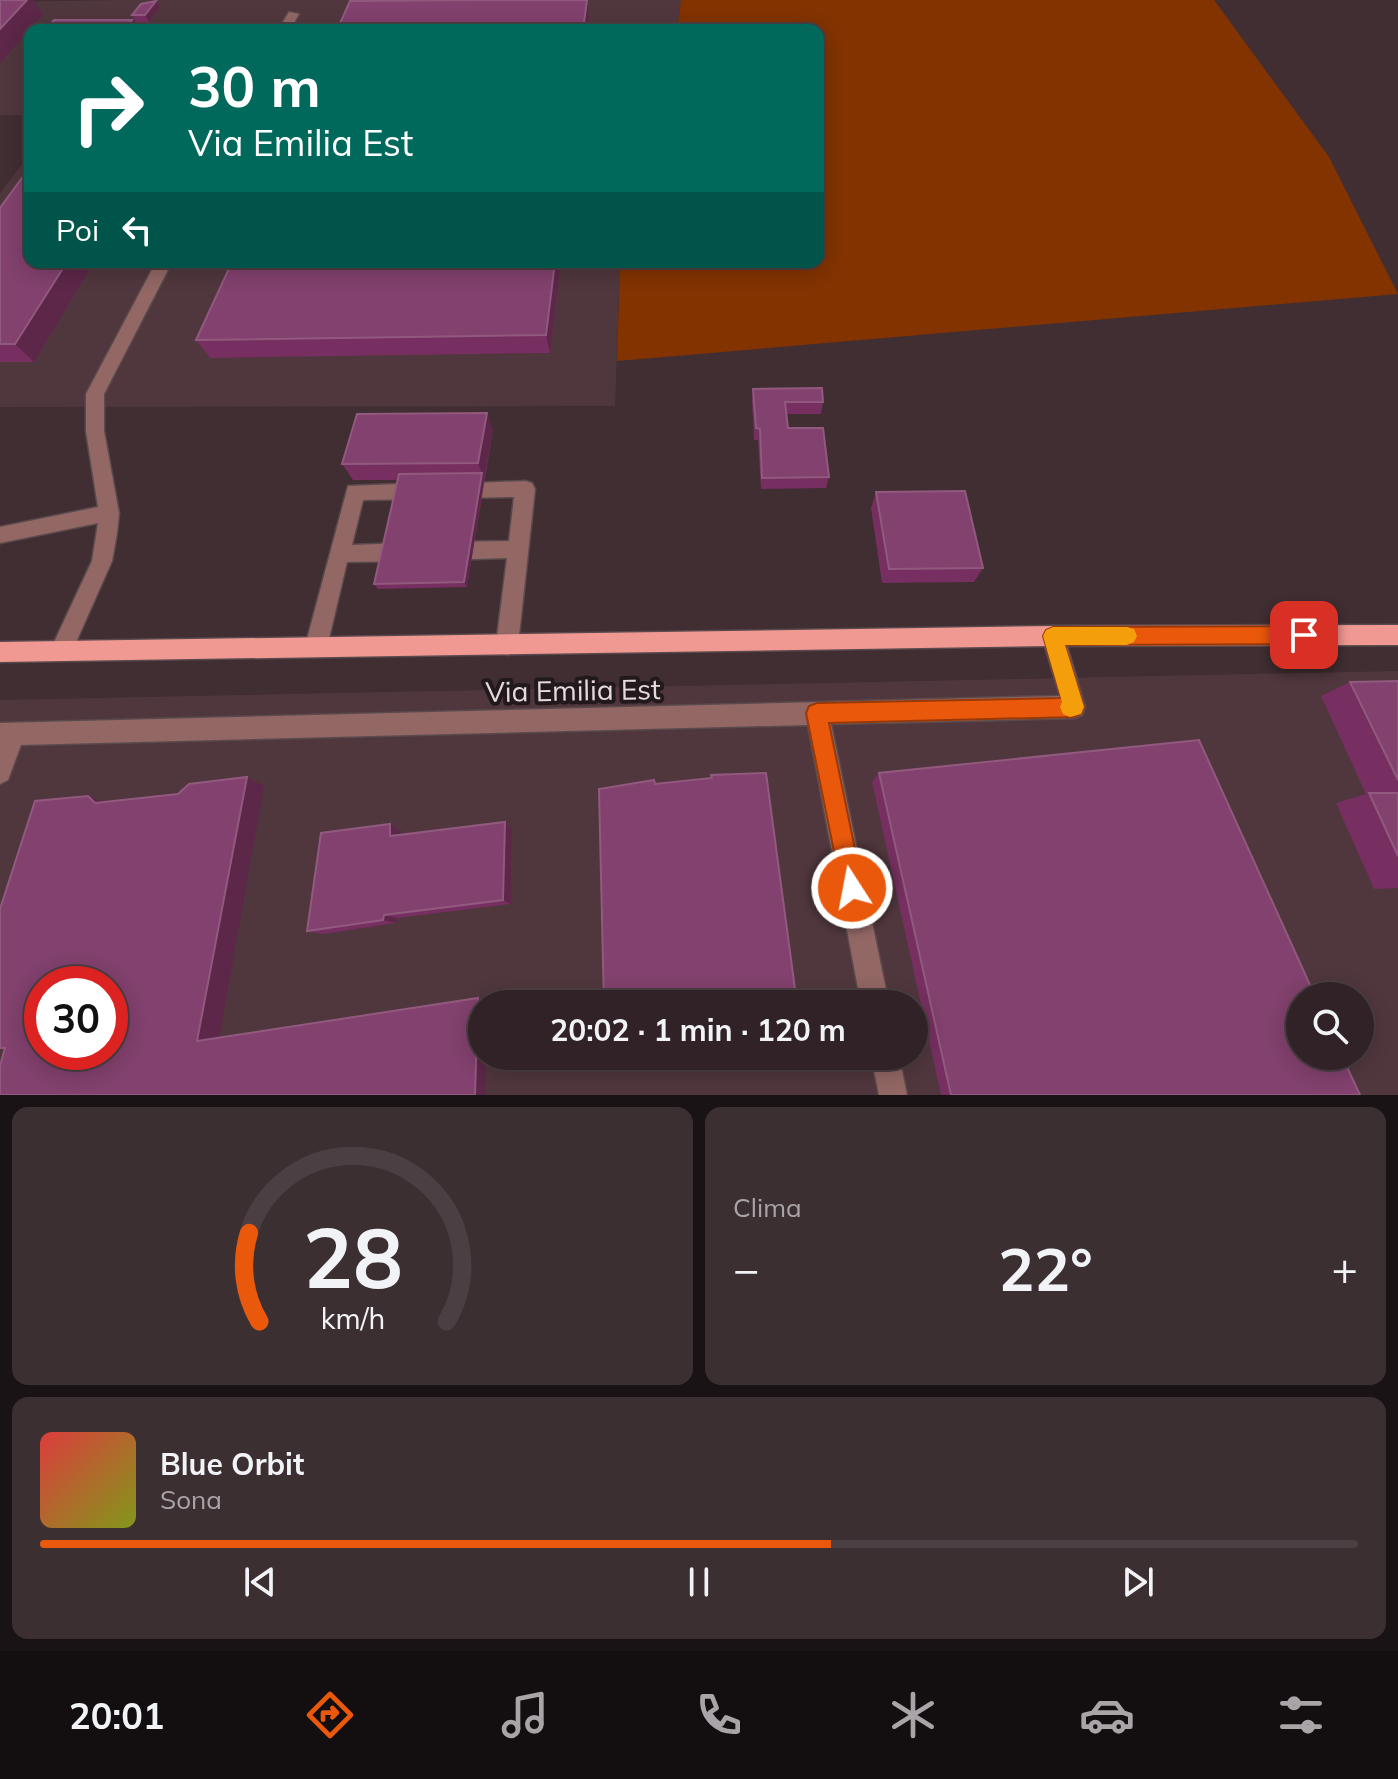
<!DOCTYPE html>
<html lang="it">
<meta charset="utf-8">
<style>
body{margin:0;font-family:Mulish,sans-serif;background:#3c2f32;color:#f1f3f6;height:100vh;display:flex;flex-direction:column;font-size:30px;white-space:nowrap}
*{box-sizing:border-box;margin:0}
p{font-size:26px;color:#a8a4a7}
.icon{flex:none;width:44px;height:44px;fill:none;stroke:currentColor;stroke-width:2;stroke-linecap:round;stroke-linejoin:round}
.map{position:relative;height:1095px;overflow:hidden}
.drawer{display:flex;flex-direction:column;gap:12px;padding:12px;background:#1a1315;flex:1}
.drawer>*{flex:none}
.top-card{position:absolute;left:24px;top:24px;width:800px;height:244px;border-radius:16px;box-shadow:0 4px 20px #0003,0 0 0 2px #4b3f43;background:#00695c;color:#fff;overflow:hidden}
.controls{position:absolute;left:1286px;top:982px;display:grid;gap:16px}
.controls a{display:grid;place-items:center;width:88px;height:88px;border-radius:50%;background:#302226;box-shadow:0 4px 20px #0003,0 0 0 2px #4b3f43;font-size:40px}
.speed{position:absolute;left:24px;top:966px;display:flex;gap:16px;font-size:40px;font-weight:700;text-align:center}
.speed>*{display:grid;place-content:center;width:104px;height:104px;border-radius:50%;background:#302226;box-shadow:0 4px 20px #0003,0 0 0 2px #4b3f43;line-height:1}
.speed .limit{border:12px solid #d22;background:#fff;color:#111}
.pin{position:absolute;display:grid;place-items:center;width:68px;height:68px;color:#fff;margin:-34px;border-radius:16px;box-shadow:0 4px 12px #0006}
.me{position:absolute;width:88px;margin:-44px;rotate:349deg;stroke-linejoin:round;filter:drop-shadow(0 0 6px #0008)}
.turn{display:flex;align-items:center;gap:28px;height:168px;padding:0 32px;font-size:36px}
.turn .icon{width:104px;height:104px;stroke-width:2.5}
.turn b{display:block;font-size:56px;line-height:68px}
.then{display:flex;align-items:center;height:76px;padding:0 32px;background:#0003;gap:16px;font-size:30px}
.big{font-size:60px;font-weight:700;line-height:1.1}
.drawer .card{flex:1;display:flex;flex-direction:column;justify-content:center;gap:12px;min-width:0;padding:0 28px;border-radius:16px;background:#3c2f32}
.drawer .dial{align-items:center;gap:0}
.dial svg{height:208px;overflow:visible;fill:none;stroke:#4b3f43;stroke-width:7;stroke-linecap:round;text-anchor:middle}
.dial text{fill:#f1f3f6;stroke:none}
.song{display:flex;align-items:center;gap:24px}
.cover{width:96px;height:96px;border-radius:12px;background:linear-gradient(135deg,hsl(0 70% 55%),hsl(70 70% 35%))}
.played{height:8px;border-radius:4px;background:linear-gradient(90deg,#ea580c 60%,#4b3f43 60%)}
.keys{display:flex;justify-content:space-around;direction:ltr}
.heat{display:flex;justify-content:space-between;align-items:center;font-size:44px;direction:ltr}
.drawer .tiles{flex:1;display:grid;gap:12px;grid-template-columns:1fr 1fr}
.card:last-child{grid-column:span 2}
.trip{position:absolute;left:468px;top:990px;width:460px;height:80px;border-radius:40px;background:#302226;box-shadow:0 4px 20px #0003,0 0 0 2px #4b3f43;font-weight:700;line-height:80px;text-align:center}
.tab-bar{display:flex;height:128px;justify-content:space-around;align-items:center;background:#130e0f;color:#a8a4a7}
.tab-bar .icon{width:56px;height:56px}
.tab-bar .current{color:#ea580c}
.tab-bar b{font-size:36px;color:#f1f3f6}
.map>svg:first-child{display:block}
.built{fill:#50373d;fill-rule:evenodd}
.green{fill:#823300}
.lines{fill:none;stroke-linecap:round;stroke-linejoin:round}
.minor-casing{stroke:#5b4a4d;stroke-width:3}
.major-casing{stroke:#5b4a4d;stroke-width:3}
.minor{fill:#926764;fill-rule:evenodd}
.major{fill:#f09992;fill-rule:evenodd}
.wall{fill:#762f60}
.shaded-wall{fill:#5c2748}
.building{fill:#82416e;stroke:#92597f;stroke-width:2;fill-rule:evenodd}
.route{fill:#ea580c;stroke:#983908;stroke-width:2}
.slow{fill:#f59e0b}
.labels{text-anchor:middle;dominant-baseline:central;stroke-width:8;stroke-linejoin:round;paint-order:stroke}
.street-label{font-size:28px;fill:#e6dadd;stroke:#21191b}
</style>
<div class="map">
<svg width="1398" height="1095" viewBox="0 0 1398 1095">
<rect width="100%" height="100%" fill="#402e32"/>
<path class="built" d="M 121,0 L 681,0 L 677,30 L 30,30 L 30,115 L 0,115 L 0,2 Z
M 30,154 L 30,262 L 620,262 L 615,406 L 0,407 L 0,193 Z
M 1398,671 L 1398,1095 L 0,1095 L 0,700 ZM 42,984 L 110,984 L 110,1052 L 42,1052 ZM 1300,996 L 1360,996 L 1360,1056 L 1300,1056 ZM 482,1004 L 914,1004 L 914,1056 L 482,1056 Z"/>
<path class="green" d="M 681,0 L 1214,0 L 1329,157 L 1398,294 L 617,361 L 620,262 L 818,262 L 818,30 L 677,30 Z"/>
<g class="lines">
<defs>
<path id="minor" d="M 289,12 L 299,14 L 290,30 L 278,30 Z
M 156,262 L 172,262 L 104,394 L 104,431 L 119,513 L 117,533 L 112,561 L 69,658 L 61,661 L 53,658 L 50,651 L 92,561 L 98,523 L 0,543 L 0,527 L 98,507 L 86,431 L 86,394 Z
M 525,481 L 532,483 L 535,489 L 518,645 L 515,652 L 507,655 L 499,652 L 496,645 L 507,558 L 446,560 L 439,557 L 436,551 L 439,545 L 446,542 L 509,541 L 514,497 L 458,498 L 451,496 L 448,490 L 451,484 Z
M 422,483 L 429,485 L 432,491 L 429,497 L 422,499 L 363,500 L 352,545 L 406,543 L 413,546 L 416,552 L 413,558 L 406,561 L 347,562 L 327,647 L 324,654 L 316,657 L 308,654 L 305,647 L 348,486 Z
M 1053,626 L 1061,629 L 1064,636 L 1085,707 L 1082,715 L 1074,718 L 831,724 L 889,1004 L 861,1004 L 808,725 L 21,745 L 8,780 L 0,784 L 0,723 L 1060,696 L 1042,636 L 1045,629 Z
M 871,1056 L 899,1056 L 907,1095 L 879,1095 Z"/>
<path id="major" d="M 1398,625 L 1398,645 L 1053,646 L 0,662 L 0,642 L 1053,626 Z"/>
</defs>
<use href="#minor" class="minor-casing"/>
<use href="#major" class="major-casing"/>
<use href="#minor" class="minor"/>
<use href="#major" class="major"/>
</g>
<path class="wall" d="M 160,7 L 149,22 L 136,22 L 132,15 Z
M 0,208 L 30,262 L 94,262 L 34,362 L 0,362 Z
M 232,262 L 561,262 L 550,353 L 210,358 L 196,340 Z
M 753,389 L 823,402 L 821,414 L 786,414 L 788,428 L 829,477 L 826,488 L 761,489 L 758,440 L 754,440 L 752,401 Z
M 493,430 L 467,587 L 378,589 L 374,584 L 398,480 L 353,480 L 342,464 Z
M 876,492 L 983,568 L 974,582 L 882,583 L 871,508 Z
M 1398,681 L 1398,888 L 1374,889 L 1336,803 L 1366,794 L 1321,696 L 1350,682 Z
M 879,773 L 1360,1095 L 941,1095 L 872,782 Z
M 512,829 L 511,904 L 397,918 L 396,923 L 323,934 L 307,931 L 402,831 L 402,834 Z"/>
<path class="shaded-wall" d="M 27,0 L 33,0 L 43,15 L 0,63 L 0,29 Z
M 587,0 L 589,17 L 587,30 L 583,30 Z
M 156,1 L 160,7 L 149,22 L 145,15 Z
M 132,20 L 138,30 L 124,30 Z
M 67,262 L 94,262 L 34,362 L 15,344 Z
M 555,262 L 561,262 L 550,353 L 546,335 Z
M 487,413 L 493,430 L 484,479 L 478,463 Z
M 482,473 L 484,479 L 467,587 L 464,582 Z
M 247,777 L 264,786 L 219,1039 L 197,1041 Z
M 88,796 L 112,804 L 95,803 Z
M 505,822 L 512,829 L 511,904 L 503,900 Z
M 390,824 L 402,831 L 402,842 L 390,836 Z
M 384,915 L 397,918 L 396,923 L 383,920 Z
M 478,998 L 487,999 L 487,1004 L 482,1004 L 482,1056 L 486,1056 L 486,1095 L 475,1095 Z"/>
<path class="building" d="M 0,0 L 27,0 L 0,29 Z
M 478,0 L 587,0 L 583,30 L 337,30 L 350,1 Z
M 156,1 L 145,15 L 132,15 L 141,4 Z
M 54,20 L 132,20 L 124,30 L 45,30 Z
M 30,167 L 30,262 L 67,262 L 15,344 L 0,344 L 0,208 Z
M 232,262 L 555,262 L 546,335 L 196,340 Z
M 822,388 L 823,402 L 785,402 L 788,428 L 823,428 L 829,477 L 762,478 L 760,429 L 756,428 L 753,389 Z
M 487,413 L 478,463 L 342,464 L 357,414 Z
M 482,473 L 464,582 L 374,584 L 399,474 Z
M 965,491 L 983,568 L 889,569 L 876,492 Z
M 1398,681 L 1398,780 L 1350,682 Z
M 1199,740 L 1315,996 L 1300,996 L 1300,1056 L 1342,1056 L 1360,1095 L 951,1095 L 879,773 Z
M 766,773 L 797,1004 L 604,1004 L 599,789 L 654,780 L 655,784 L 712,778 L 711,775 Z
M 247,777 L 197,1041 L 478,998 L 475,1095 L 0,1095 L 0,1066 L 5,1048 L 0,1048 L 0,909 L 35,801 L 88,796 L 95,803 L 178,794 L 189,784 ZM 42,984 L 110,984 L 110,1052 L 42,1052 Z
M 1369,793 L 1398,793 L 1398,856 Z
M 505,822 L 503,900 L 384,915 L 383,920 L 307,931 L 321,833 L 390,824 L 390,836 Z"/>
<path class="route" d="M 1304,626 L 1311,629 L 1314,635 L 1311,641 L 1304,644 L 1065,645 L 1084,707 L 1081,714 L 1074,717 L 829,723 L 863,888 L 860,896 L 852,899 L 843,896 L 806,713 L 809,706 L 817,703 L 1061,698 L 1043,636 L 1046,630 L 1053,627 Z"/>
<path class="slow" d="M 1053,627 L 1127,627 L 1134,629 L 1137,636 L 1134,642 L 1127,645 L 1065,645 L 1084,707 L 1081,714 L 1070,717 L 1063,714 L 1060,707 L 1062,702 L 1043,636 L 1046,630 Z"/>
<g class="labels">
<g class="street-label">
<text transform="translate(573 690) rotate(-1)">Via Emilia Est</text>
</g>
</g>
</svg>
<div class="controls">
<a><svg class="icon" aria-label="search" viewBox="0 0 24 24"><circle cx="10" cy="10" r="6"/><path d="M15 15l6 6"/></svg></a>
</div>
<div class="speed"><div class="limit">30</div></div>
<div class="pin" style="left:1304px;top:635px;background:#d93025"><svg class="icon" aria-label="arrive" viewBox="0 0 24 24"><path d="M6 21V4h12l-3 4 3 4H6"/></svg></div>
<svg class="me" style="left:852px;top:888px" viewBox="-20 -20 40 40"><circle r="17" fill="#ea580c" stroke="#fff" stroke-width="3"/><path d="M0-11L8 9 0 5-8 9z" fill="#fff"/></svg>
<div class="trip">20:02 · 1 min · 120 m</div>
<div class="top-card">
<div class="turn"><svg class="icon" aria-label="right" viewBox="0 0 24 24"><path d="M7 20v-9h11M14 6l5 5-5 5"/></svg><div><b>30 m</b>Via Emilia Est</div></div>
<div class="then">Poi<svg class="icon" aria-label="left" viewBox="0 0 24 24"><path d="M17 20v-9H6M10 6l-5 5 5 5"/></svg></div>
</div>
</div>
<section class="drawer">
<div class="tiles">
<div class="card dial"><svg viewBox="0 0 100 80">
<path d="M14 69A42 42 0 1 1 86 69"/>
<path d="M14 69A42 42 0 0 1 10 35" stroke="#ea580c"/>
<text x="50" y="56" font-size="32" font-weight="700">28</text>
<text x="50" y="72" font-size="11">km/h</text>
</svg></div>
<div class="card"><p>Clima</p>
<div class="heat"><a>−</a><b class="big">22°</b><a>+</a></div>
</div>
<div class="card">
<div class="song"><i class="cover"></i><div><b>Blue Orbit</b><p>Sona</p></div></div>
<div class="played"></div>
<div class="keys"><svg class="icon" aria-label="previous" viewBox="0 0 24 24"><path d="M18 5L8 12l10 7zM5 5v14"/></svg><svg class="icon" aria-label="pause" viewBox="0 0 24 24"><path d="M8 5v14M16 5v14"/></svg><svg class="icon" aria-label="next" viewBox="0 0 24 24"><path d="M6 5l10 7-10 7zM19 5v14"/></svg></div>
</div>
</div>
</section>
<nav class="tab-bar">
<b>20:01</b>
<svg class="icon current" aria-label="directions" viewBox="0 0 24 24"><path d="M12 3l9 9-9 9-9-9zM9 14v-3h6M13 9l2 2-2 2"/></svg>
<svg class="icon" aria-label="music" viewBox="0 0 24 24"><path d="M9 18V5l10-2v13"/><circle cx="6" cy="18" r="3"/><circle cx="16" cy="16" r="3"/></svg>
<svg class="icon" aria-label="phone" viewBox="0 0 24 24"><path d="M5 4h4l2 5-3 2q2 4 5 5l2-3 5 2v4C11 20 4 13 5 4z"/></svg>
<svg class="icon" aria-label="climate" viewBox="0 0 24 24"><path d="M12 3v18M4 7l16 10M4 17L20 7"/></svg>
<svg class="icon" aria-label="car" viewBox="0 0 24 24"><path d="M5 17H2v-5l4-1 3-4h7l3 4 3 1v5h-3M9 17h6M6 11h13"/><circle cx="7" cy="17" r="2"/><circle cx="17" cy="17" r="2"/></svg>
<svg class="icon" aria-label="filters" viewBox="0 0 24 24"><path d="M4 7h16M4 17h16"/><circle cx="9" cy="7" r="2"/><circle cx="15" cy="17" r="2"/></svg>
</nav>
